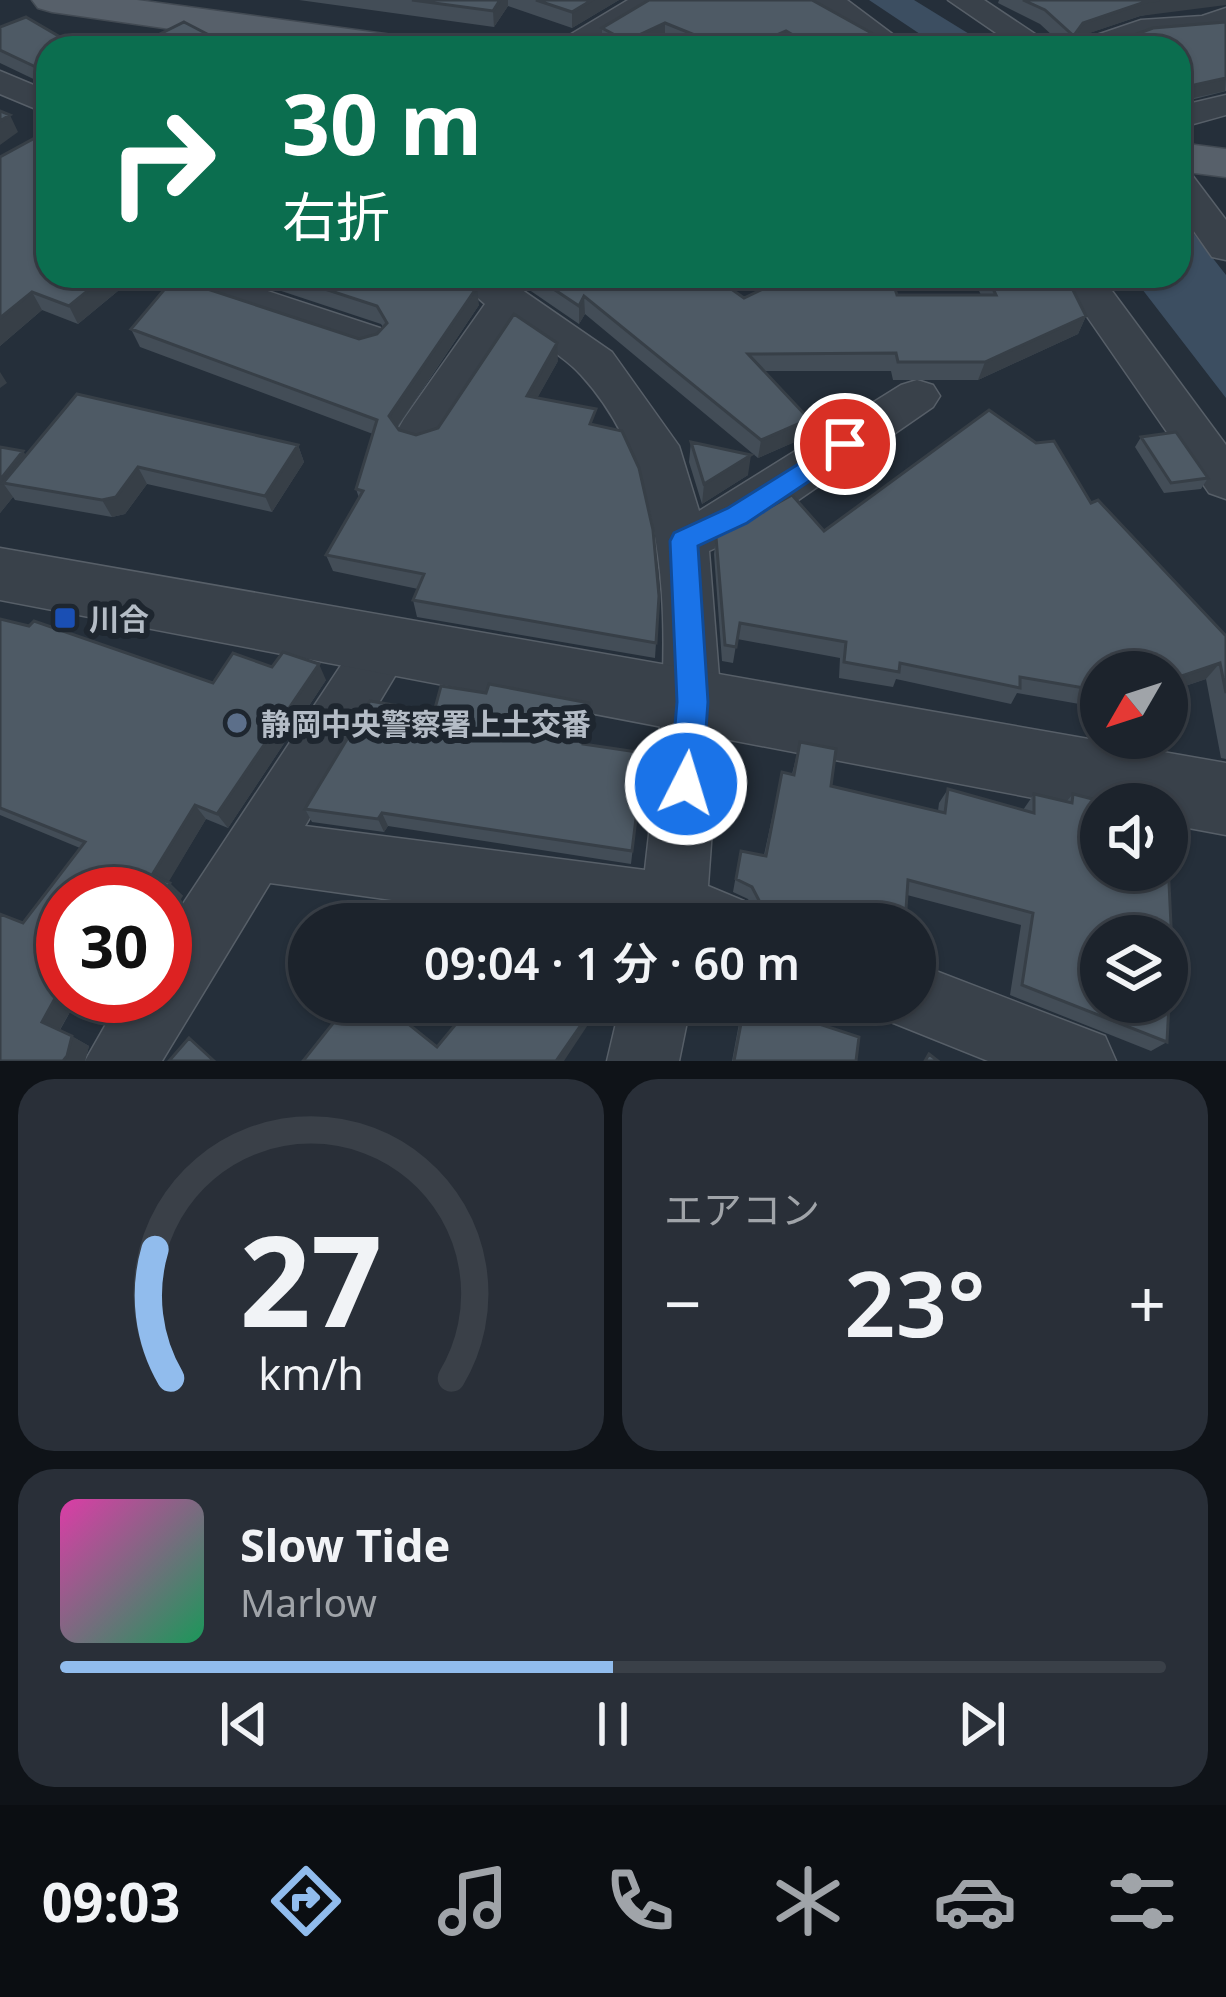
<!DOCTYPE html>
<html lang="ja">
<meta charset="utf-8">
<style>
body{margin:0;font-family:"Noto Sans","Noto Sans JP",sans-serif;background:#292f38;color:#f1f3f6;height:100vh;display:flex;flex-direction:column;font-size:45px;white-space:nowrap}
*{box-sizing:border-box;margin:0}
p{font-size:39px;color:#a0a4a9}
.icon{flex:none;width:66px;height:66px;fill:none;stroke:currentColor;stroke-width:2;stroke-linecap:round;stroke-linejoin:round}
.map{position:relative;height:1061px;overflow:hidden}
.drawer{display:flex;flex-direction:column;gap:18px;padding:18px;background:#0f1318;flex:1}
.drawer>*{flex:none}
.guide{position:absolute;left:36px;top:36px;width:1155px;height:252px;border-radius:36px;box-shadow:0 3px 9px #0004,0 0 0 3px #3a4048;background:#0b6e4f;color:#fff;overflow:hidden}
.needle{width:78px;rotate:231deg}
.controls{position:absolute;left:1080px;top:651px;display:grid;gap:24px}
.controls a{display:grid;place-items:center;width:108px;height:108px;border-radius:50%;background:#1c232c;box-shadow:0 3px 9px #0004,0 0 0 3px #3a4048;font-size:60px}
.speed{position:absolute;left:36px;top:867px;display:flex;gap:24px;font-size:60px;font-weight:700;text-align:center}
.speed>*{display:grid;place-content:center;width:156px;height:156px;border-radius:50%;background:#1c232c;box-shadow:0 3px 9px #0004,0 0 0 3px #3a4048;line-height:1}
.speed .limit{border:18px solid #d22;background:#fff;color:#111}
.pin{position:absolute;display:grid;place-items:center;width:102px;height:102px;color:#fff;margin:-51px;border:6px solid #fff;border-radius:50%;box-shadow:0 3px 12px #0007}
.me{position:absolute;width:132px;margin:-66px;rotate:5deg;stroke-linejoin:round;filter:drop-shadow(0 0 9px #0008)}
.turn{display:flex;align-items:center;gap:42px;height:252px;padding:0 48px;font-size:54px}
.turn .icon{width:156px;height:156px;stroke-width:2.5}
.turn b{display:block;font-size:84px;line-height:102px}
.big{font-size:90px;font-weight:600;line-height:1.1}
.drawer .widget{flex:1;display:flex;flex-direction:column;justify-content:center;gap:18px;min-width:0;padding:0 42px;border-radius:36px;background:#292f38}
.drawer .dial{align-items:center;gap:0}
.dial svg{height:312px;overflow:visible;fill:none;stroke:#3a4048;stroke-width:7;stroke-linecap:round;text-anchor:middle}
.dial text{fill:#f1f3f6;stroke:none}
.song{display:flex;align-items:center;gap:36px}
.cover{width:144px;height:144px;border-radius:18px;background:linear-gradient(135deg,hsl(320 70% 55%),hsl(150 70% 35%))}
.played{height:12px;border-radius:6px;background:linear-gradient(90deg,#91bced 50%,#3a4048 50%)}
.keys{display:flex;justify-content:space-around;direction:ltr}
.heat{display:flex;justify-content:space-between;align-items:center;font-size:66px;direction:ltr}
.drawer .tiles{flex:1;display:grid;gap:18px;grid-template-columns:1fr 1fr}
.widget:last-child{grid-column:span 2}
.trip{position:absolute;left:288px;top:903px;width:648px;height:120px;border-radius:60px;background:#1c232c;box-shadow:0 3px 9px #0004,0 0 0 3px #3a4048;font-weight:600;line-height:120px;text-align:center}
.tab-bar{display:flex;height:192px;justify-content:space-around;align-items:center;background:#0b0e12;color:#a0a4a9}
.tab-bar .icon{width:84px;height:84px}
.tab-bar .active{color:#91bced}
.tab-bar b{font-size:54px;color:#f1f3f6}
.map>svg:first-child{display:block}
.water{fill:#3c4e61}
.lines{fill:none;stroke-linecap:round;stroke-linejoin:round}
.minor-casing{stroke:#575f68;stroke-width:3}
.tertiary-casing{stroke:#575f68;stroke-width:3}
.primary-casing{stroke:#424a53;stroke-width:3}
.minor{fill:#39414a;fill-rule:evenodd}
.tertiary{fill:#39414a;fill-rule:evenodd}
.primary{fill:#57606a;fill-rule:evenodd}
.wall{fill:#434d57}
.shaded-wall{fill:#373f47}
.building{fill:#4e5a65;stroke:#373f47;stroke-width:3;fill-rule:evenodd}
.route{fill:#1a73e8;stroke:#114b97;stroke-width:3}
.transit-dot{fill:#1a4fb4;stroke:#1e262f;stroke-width:4.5}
.service-dot{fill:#5c6f8a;stroke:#1e262f;stroke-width:4.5}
.labels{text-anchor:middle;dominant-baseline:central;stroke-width:12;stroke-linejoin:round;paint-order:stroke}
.poi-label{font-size:30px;font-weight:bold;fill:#b4bcc6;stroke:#1e262f;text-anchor:start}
</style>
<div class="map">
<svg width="1226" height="1061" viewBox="0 0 1226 1061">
<rect width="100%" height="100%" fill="#252f3a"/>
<path class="water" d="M 869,0 L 914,0 L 992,48 L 941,48 Z
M 1179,215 L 1226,275 L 1226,398 L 1132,276 L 1179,276 Z"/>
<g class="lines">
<defs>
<path id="minor" d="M 628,0 L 666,0 L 588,48 L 548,48 Z
M 812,0 L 847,0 L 911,48 L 874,48 Z
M 948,0 L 984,0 L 1056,48 L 1018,48 Z
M 1226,8 L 1226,29 L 1219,32 L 1146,38 L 1120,48 L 1074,48 L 1079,41 L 1141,20 L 1202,16 Z
M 0,71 L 48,91 L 48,114 L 0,94 Z
M 1226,95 L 1226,115 L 1179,128 L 1179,106 Z
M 1179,172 L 1192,175 L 1226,220 L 1226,260 L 1212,257 L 1179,210 Z
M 169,276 L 222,276 L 380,328 L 387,338 L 380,348 L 365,353 L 350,348 L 173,288 Z
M 453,276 L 502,276 L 612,352 L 679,446 L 699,511 L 901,385 L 917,380 L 933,385 L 940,396 L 933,407 L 755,530 L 709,551 L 721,702 L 708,886 L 744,901 L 754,924 L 563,924 L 270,883 L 162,1061 L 85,1061 L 122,996 L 165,996 L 165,931 L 365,629 L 385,622 L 405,629 L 413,646 L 305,826 L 645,870 C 662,714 697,502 581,375 C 564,356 536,341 515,326 L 438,443 L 421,448 L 404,443 L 397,431 L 404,419 L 485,304 Z
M 1059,276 L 1101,276 L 1226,445 L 1226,499 L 1209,493 Z
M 915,963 L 1105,1036 L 1116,1061 L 988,1061 L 891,1022 L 882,1002 L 915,1002 Z
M 621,1002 L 691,1002 L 679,1061 L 607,1061 Z"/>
<path id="tertiary" d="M 0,548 L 1226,763 L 1226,835 L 1167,824 L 1167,804 L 1101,804 L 1101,811 L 0,600 Z"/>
<path id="primary" d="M 32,0 L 137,0 L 392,35 L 407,39 L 413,48 L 304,48 L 52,12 L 38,8 Z
M 1179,143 L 1226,149 L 1226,177 L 1179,171 Z"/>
</defs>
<use href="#minor" class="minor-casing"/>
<use href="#tertiary" class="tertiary-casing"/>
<use href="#primary" class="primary-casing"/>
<use href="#minor" class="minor"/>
<use href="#tertiary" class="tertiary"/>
<use href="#primary" class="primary"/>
</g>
<path class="wall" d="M 299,0 L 619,0 L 572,28 L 508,6 L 494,27 Z
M 649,0 L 875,35 L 904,48 L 686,48 L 665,39 L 646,48 L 609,48 L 602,45 L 602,28 Z
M 999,0 L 1226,0 L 1140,16 L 1083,35 L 1126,38 L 1226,22 L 1226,91 L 1179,103 L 1179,48 L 1066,48 L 1040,24 L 998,3 Z
M 0,27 L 48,48 L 48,89 L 46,85 L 0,63 Z
M 42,134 L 48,276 L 136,276 L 78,324 L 42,310 L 0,346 L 0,157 Z
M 236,276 L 464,276 L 479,305 L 397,428 L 399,430 L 416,435 L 438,428 L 558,361 L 537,398 L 596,425 L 659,596 L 655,658 L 417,617 L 413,600 L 418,589 L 333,571 L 326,555 L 359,498 L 356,489 L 373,434 L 140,347 L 131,329 L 359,339 L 377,334 L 383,327 L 381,324 Z
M 509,276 L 713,276 L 744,298 L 817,284 L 816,276 L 891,276 L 897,295 L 981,295 L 972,276 L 1066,276 L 1086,316 L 1078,334 L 978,380 L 893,380 L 891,371 L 764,371 L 809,419 L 806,437 L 758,458 L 585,314 L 579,324 Z
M 1141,437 L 1208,478 L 1201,489 L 1164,493 L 1135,447 Z
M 691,442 L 748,475 L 702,504 L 689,462 Z
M 298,445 L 304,462 L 272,512 L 147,484 L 125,514 L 112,517 L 15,500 L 13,497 L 0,513 L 0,447 L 26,455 Z
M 1091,503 L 1226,636 L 1226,759 L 1221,758 L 1206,679 L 1167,692 L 1167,672 L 1101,672 L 1101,728 L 1087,725 L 1085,705 L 1017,693 L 1011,704 L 896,679 L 893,687 L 839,678 L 840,658 L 737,639 L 733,663 L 722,661 L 714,554 L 716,537 L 824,531 Z
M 0,619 L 213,683 L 272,667 L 326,680 L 228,828 L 206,819 L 168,882 L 183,896 L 63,894 L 79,996 L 60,1030 L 89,1046 L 85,1061 L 0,1061 L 23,923 L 80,848 L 0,815 Z
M 434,712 L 590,718 L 586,745 L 644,753 L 631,864 L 388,826 L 384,832 L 312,822 L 305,809 Z
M 800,742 L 831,786 L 938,811 L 939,803 L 948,789 L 1023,810 L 1034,794 L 1066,802 L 1073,794 L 1167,1042 L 1151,1051 L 1010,995 L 1021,925 L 907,895 L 905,924 L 759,924 L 759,920 L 748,899 L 733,892 L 738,864 L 741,851 L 764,855 L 782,772 L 792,774 Z
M 743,1002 L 822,1002 L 819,1024 L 856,1061 L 732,1061 Z"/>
<path class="shaded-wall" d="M 500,0 L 508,0 L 508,6 L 494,27 L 493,11 Z
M 592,0 L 619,0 L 572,28 L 572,12 Z
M 1159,0 L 1226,0 L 1226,5 L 1140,16 L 1078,37 L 1074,36 L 1083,23 L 1145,2 Z
M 665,23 L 665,39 L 646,48 L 626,48 L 626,41 Z
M 786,31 L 782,48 L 747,48 Z
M 717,36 L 716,48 L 706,48 L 707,40 Z
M 1226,78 L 1225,91 L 1180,101 L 1185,87 Z
M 10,115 L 18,132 L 0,145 L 0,121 Z
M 106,276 L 136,276 L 78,324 L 69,306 Z
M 477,287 L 479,305 L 393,433 L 389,416 Z
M 32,292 L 42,310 L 0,346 L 0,318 Z
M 584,296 L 585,314 L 579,324 L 579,306 Z
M 1086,316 L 1078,334 L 978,380 L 985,362 Z
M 557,343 L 558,361 L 529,413 L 527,396 Z
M 0,372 L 7,383 L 0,388 Z
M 809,419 L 806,437 L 758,458 L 761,440 Z
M 298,445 L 304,462 L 272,512 L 265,496 Z
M 23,451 L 35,468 L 3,483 L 13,497 L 0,513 L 0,480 Z
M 751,455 L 748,475 L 702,504 L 704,484 Z
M 138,467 L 147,484 L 125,514 L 112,517 L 102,500 Z
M 1220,663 L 1206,679 L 1167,692 L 1167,681 Z
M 319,664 L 326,680 L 228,828 L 217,814 Z
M 589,703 L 590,718 L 584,758 L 583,744 Z
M 195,805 L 206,819 L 165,888 L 152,875 Z
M 382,813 L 388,826 L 384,832 L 378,819 Z
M 170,883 L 183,896 L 165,924 L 164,894 Z
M 63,984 L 63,996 L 79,996 L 59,1031 L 42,1022 Z
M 597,1002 L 603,1002 L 564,1061 L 556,1061 Z
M 72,1036 L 89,1046 L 85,1061 L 63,1061 Z"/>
<path class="building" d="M 412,0 L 500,0 L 493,11 Z
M 536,0 L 592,0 L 572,12 Z
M 649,0 L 812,0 L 875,35 L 904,48 L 815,48 L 786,31 L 747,48 L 739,48 L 717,36 L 707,40 L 665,23 L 626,41 L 602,28 Z
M 1023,0 L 1159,0 L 1145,2 L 1083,23 L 1075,34 L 1126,38 L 1153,28 L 1226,22 L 1226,78 L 1185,87 L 1181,98 L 1179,98 L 1179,48 L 1087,48 L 1045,10 Z
M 26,17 L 79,48 L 48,48 L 48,84 L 45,82 L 42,70 L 0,50 L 0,27 Z
M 184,22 L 234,48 L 132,48 Z
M 0,111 L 10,115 L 0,121 Z
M 44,126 L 48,128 L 48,276 L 106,276 L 69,306 L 32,292 L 0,318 L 0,157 L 42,134 Z
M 285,276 L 464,276 L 477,287 L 389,416 L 399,430 L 416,435 L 438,428 L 514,314 L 557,343 L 527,396 L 596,409 L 590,424 L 622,431 L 639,468 L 653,530 L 659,596 L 656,643 L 413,600 L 424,574 L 326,555 L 363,491 L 356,489 L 377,420 L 131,329 L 174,278 L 359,339 L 377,334 L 387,323 L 377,306 Z
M 534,276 L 713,276 L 744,298 L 763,289 L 823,284 L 822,276 L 891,276 L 897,295 L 996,295 L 987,276 L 1066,276 L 1086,316 L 985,362 L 898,362 L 896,353 L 748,354 L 809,419 L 761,440 L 584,296 L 579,306 Z
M 77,394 L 298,445 L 265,496 L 138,467 L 116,497 L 102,500 L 3,483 Z
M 989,410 L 1036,443 L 1054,441 L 1091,503 L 1098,500 L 1226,636 L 1226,693 L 1220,663 L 1167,681 L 1167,672 L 1101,672 L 1101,711 L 1098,710 L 1096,690 L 1020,677 L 1020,688 L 900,663 L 899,672 L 844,662 L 846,642 L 740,623 L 736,647 L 725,645 L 716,537 L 792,495 L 824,531 Z
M 1176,432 L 1208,478 L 1171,483 L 1141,437 Z
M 691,442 L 751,455 L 704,484 Z
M 0,447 L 23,451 L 0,480 Z
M 0,619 L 29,626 L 34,621 L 213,683 L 233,653 L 272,667 L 283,652 L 319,664 L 217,814 L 195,805 L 152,875 L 170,883 L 164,894 L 63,894 L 63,984 L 42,1022 L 72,1036 L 67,1056 L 63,1061 L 0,1061 L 0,914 L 23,923 L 85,842 L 0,808 Z
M 489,684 L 589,703 L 583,744 L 644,753 L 632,851 L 382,813 L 378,819 L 305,809 L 370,701 L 434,712 L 441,686 L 486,693 Z
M 800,742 L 836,749 L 831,786 L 945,813 L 948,789 L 1034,813 L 1034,794 L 1072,803 L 1073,794 L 1112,804 L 1101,804 L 1101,870 L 1167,870 L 1167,841 L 1172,946 L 1167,1042 L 1022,985 L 1033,913 L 908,880 L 905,924 L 760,924 L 763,908 L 752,887 L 736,879 L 741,851 L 766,856 L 782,772 L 794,775 ZM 1101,936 L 1167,936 L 1167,1002 L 1101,1002 Z
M 524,912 L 621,917 L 620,924 L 516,924 Z
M 350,1002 L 381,1002 L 437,1047 L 474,1002 L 597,1002 L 556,1061 L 303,1061 Z
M 745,1002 L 822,1002 L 819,1024 L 859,1037 L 856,1061 L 734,1061 Z
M 189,1038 L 214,1061 L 169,1061 Z
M 929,1054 L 938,1061 L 925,1061 Z"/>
<path class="route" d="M 845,435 L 858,444 L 854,451 L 747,523 L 698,546 L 708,702 L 702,784 L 697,795 L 686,799 L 674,795 L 670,784 L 677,702 L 670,541 L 674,533 L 728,508 Z"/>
<rect class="transit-dot" x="53" y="606" width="24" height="24" rx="6"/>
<circle class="service-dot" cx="237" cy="723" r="12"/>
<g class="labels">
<g class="poi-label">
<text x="89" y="618">川合</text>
<text x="261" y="723">静岡中央警察署上土交番</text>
</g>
</g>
</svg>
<div class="controls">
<a><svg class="needle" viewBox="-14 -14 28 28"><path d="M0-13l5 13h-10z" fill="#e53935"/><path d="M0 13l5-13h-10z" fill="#a0a4a9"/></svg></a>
<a><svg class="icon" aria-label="sound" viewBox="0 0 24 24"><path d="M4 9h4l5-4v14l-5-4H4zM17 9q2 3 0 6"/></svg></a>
<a><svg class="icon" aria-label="layers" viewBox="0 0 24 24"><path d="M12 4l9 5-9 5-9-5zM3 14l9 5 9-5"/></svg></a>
</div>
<div class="speed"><div class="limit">30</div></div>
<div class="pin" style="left:845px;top:444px;background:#d93025"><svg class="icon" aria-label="arrive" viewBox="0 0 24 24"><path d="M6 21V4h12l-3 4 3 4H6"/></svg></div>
<svg class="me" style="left:686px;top:784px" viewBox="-20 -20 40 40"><circle r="17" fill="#1a73e8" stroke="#fff" stroke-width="3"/><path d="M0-11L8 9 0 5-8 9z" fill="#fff"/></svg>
<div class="trip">09:04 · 1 分 · 60 m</div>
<div class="guide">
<div class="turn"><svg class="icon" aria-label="right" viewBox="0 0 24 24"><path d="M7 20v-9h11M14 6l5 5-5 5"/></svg><div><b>30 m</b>右折</div></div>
</div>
</div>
<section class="drawer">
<div class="tiles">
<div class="widget dial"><svg viewBox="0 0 100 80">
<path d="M14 69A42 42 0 1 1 86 69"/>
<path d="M14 69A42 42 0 0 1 10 36" stroke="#91bced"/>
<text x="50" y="56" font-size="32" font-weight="700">27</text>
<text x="50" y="72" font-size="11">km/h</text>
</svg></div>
<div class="widget"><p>エアコン</p>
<div class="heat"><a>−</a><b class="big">23°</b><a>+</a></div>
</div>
<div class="widget">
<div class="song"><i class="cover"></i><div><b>Slow Tide</b><p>Marlow</p></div></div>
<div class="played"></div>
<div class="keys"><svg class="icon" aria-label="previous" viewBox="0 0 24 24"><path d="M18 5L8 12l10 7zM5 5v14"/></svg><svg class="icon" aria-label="pause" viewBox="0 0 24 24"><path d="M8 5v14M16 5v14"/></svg><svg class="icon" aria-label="next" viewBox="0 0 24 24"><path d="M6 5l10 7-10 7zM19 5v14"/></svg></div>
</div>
</div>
</section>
<nav class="tab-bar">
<b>09:03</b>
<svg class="icon active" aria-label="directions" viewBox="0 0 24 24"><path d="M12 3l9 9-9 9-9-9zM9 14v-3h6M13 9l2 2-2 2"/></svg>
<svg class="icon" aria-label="music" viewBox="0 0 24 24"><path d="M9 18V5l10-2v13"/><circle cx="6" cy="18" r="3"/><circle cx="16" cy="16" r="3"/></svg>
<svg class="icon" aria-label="phone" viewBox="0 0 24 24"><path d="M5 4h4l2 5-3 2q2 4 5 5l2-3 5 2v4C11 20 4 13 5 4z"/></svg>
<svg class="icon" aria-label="climate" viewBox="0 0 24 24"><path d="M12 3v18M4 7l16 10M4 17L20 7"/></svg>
<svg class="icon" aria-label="car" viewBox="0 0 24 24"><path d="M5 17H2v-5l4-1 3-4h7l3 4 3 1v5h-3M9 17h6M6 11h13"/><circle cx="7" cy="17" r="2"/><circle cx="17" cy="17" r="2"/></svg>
<svg class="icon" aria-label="filters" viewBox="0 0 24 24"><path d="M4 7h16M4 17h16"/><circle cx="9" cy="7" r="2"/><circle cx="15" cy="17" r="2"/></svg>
</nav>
